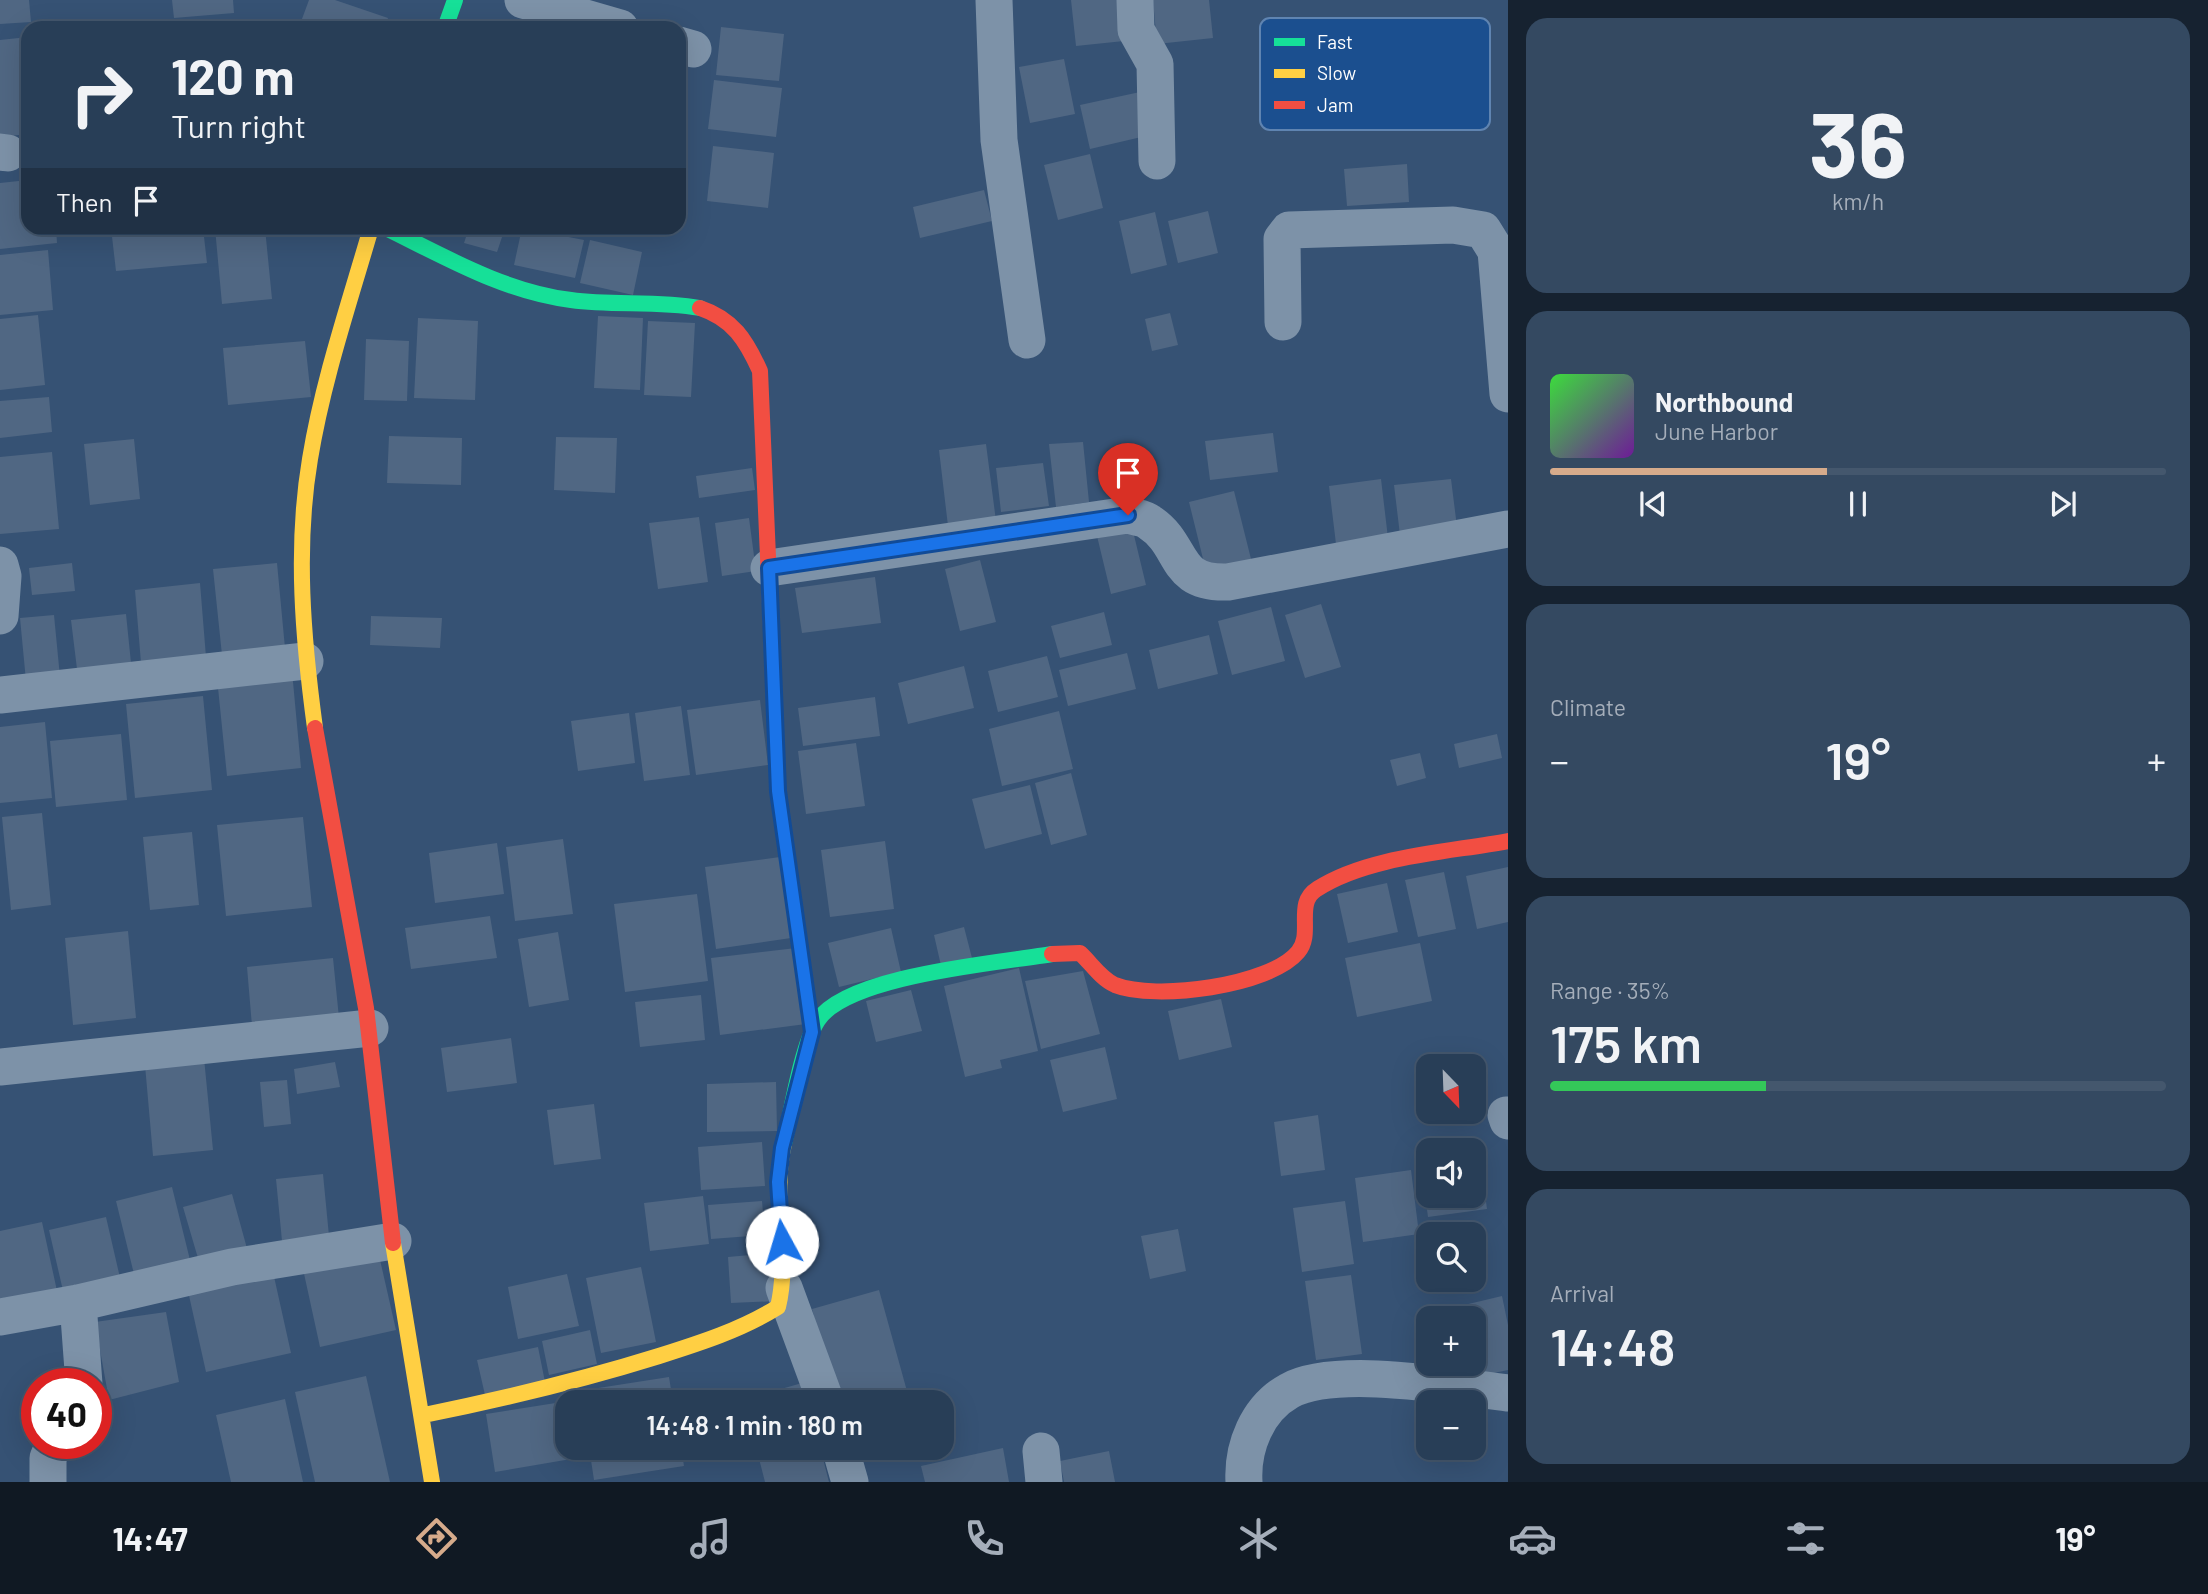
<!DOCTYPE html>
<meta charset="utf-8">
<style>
body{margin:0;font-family:Barlow,sans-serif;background:#344961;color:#f1f3f6;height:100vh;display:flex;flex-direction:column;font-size:26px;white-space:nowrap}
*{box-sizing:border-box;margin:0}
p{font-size:23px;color:#a5aeba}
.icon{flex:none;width:38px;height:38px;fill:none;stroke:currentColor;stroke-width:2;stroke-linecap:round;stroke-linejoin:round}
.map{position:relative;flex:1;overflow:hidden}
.sheet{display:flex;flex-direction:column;gap:18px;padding:18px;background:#162230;width:700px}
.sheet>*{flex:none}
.hud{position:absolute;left:21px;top:21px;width:665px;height:214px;border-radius:21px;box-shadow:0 7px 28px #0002,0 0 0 2px #44576d;background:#283e57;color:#f1f3f6;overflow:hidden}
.needle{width:46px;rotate:157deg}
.controls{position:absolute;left:1416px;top:1054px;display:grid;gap:14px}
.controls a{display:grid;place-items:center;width:70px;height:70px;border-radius:14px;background:#283e57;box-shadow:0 7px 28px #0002,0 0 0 2px #44576d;font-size:35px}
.speed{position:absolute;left:21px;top:1368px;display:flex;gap:14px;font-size:35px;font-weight:700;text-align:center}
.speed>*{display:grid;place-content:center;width:91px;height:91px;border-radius:50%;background:#283e57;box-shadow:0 7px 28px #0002,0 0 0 2px #44576d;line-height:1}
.speed .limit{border:10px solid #d22;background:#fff;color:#111}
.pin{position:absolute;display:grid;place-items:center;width:60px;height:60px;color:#fff;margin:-72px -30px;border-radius:50% 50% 50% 0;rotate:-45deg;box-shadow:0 0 7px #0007}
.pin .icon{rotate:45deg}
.me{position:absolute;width:77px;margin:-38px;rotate:354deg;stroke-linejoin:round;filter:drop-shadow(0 0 5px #0008)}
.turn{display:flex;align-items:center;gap:24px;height:147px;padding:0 35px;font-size:32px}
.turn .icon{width:91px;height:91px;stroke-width:2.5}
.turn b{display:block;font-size:49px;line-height:60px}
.then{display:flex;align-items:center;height:66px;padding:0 35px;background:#0003;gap:14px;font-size:26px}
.big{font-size:52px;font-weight:600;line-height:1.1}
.sheet .tile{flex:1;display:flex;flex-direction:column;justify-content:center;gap:10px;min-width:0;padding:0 24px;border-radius:21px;background:#344961}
.sheet .dial{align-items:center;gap:0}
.dial b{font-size:91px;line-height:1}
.song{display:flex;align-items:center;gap:21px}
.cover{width:84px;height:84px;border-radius:10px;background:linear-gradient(135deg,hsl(120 70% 55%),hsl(280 70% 35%))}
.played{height:7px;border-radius:4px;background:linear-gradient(90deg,#d6ab8b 45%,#44576d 45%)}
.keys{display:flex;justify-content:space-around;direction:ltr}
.heat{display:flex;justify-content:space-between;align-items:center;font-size:38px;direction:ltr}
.charge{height:10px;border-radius:5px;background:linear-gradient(90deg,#34c759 35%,#44576d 0)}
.trip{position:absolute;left:555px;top:1390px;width:399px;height:70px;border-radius:21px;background:#283e57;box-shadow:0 7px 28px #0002,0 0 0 2px #44576d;font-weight:600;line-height:70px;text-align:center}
.menu{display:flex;height:112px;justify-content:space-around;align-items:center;background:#101923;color:#a5aeba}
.menu .icon{width:49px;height:49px}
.menu .selected{color:#d6ab8b}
.menu b{font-size:32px;color:#f1f3f6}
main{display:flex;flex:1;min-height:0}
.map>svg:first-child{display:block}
.building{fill:#506783}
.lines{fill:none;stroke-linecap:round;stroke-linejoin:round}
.street{stroke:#7d92a8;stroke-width:37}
.fast{stroke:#16e098;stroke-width:16}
.slow{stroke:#ffcf43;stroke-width:16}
.jam{stroke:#f24e42;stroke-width:16}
.route-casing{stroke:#114b97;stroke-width:18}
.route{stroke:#1a73e8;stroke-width:12}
.key{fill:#1b4f8f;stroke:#5f84b1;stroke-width:2}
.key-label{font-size:19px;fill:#fff}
</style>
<main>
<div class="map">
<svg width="1508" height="1482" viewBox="0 0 1508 1482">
<rect width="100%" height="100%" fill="#365274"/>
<path class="building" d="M 0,0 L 29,0 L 31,22 L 0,24 Z
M 172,0 L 233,0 L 234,13 L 174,18 Z
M 309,0 L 335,0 L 388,18 L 385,28 L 302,28 L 299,27 Z
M 1071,0 L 1120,0 L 1124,41 L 1076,46 Z
M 1153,0 L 1209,0 L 1213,38 L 1157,44 Z
M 721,27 L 784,34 L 779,81 L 716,75 Z
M 28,37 L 28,134 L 0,137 L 0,40 Z
M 1064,59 L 1075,114 L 1030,123 L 1019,67 Z
M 714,80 L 782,88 L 776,137 L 708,129 Z
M 1140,92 L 1150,135 L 1090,149 L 1080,105 Z
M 713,146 L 774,153 L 768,208 L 707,201 Z
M 1090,154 L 1103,208 L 1058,220 L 1044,165 Z
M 1407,164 L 1409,202 L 1347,206 L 1344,169 Z
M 28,180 L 28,228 L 56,228 L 57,243 L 0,249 L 0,183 Z
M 984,190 L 992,221 L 920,238 L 913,207 Z
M 1208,211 L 1218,253 L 1178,263 L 1168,221 Z
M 1155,212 L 1167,265 L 1131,274 L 1119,221 Z
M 111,228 L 203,228 L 207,263 L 116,271 Z
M 215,228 L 265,228 L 272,299 L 222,304 Z
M 469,228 L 505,228 L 497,252 L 464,243 Z
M 522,228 L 584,240 L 575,278 L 514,265 Z
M 590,240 L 642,252 L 633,295 L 580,283 Z
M 48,250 L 53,310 L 0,315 L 0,255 Z
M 1170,313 L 1178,345 L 1152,351 L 1145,319 Z
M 38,315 L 45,385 L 0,390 L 0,319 Z
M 598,316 L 643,318 L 640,390 L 594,388 Z
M 418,318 L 478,321 L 475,400 L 414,398 Z
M 648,321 L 695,323 L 691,397 L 644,395 Z
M 366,339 L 409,341 L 407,401 L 364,400 Z
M 305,341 L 311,397 L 228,405 L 223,348 Z
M 49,397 L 52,432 L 0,438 L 0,401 Z
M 1273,433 L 1278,472 L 1210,480 L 1205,441 Z
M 389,436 L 462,438 L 461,485 L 387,483 Z
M 556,437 L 617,438 L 615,493 L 554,490 Z
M 134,439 L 140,499 L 90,505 L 84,444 Z
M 1083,442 L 1089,502 L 1056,507 L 1049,444 Z
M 986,444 L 996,521 L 948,526 L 939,450 Z
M 52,452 L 59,529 L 0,534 L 0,457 Z
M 1043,463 L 1049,506 L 1001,512 L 996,468 Z
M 752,468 L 755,490 L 699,498 L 696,476 Z
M 1381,479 L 1388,538 L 1336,544 L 1329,486 Z
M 1451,479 L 1457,527 L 1400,535 L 1394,485 Z
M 1234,491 L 1252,563 L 1207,575 L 1189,502 Z
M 699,517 L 708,582 L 658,589 L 649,523 Z
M 749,518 L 756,571 L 722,576 L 715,523 Z
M 1132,527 L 1146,585 L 1111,594 L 1097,536 Z
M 980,560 L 996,622 L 960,631 L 945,569 Z
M 72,563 L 75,591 L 32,595 L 29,568 Z
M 277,563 L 285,648 L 222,655 L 213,569 Z
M 875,577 L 881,623 L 802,633 L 795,588 Z
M 200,583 L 206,657 L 141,663 L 135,590 Z
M 1321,604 L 1341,667 L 1305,678 L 1285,615 Z
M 1271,607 L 1285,661 L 1232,675 L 1218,621 Z
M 1104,612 L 1112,645 L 1060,658 L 1051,626 Z
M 126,614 L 131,663 L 77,669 L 71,620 Z
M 54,615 L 60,677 L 26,681 L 20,618 Z
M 371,616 L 442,618 L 440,648 L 370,645 Z
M 1209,635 L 1218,674 L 1158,689 L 1149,650 Z
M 1127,653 L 1136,689 L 1068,706 L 1059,670 Z
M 1047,656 L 1058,697 L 998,712 L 988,671 Z
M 964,666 L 974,708 L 908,724 L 898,683 Z
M 292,671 L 301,768 L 227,776 L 217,678 Z
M 203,696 L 212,790 L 135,798 L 126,704 Z
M 875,697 L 880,736 L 803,746 L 798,708 Z
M 760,700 L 768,765 L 696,775 L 687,710 Z
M 681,706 L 690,775 L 644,781 L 635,713 Z
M 1059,711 L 1073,769 L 1002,786 L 989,729 Z
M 629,713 L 635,763 L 578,771 L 571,721 Z
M 45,722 L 52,798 L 0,803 L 0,727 Z
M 121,734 L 127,800 L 56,807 L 50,741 Z
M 1497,734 L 1502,758 L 1459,768 L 1454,744 Z
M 856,743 L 865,806 L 806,814 L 798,751 Z
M 1420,753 L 1426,778 L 1397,786 L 1390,760 Z
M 1071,773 L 1087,835 L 1051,845 L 1035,783 Z
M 1030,785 L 1042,834 L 985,849 L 972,799 Z
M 42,813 L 51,905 L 11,910 L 2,817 Z
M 303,817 L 312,907 L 226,916 L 217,825 Z
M 192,832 L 199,905 L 150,910 L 143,837 Z
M 563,839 L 573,914 L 515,921 L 506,847 Z
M 885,841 L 894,909 L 830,917 L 821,850 Z
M 497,843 L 504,894 L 435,903 L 429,853 Z
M 780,857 L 791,938 L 716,949 L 705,867 Z
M 1508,867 L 1508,922 L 1477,929 L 1466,876 Z
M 1444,872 L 1456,929 L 1418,937 L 1405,880 Z
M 1387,883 L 1398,932 L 1348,943 L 1337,894 Z
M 697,894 L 708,981 L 625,992 L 614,904 Z
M 490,916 L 497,958 L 411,969 L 405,928 Z
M 964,927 L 973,962 L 942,970 L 934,935 Z
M 891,928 L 901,972 L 839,987 L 828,943 Z
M 128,931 L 136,1018 L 73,1025 L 65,938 Z
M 558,932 L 569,1000 L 529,1007 L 518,939 Z
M 1420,943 L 1432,1001 L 1357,1017 L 1345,958 Z
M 796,948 L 806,1024 L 720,1035 L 711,958 Z
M 333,958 L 339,1018 L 252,1026 L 247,967 Z
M 1019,968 L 1038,1051 L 1000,1060 L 1002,1068 L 965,1077 L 944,986 Z
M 1083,971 L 1100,1034 L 1041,1049 L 1025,981 Z
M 911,990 L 922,1031 L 876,1042 L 866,1001 Z
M 701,995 L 705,1040 L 640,1047 L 635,1002 Z
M 1221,999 L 1232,1047 L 1179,1060 L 1168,1011 Z
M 511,1038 L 517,1083 L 447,1092 L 441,1048 Z
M 1105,1047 L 1117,1099 L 1063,1112 L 1050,1060 Z
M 204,1058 L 213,1150 L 153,1156 L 145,1065 Z
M 335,1062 L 340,1087 L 297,1094 L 294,1069 Z
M 287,1080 L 291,1124 L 264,1127 L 260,1082 Z
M 776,1082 L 777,1131 L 707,1132 L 707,1084 Z
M 594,1104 L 601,1159 L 554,1165 L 547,1110 Z
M 1318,1115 L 1325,1170 L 1281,1176 L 1274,1122 Z
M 762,1142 L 765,1186 L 701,1190 L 698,1147 Z
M 1478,1142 L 1487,1209 L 1428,1217 L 1419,1151 L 1428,1149 L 1428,1195 L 1474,1195 L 1474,1150 L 1437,1148 Z
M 1411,1170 L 1419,1234 L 1363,1242 L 1355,1178 Z
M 323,1174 L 329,1236 L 282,1241 L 276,1179 Z
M 172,1187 L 190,1260 L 134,1274 L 116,1201 Z
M 232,1194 L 248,1252 L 200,1265 L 183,1207 Z
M 703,1196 L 709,1244 L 650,1251 L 644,1203 Z
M 762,1201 L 765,1235 L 711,1239 L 708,1205 Z
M 1345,1201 L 1354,1264 L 1302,1272 L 1293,1208 Z
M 106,1217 L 121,1282 L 64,1295 L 49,1230 Z
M 42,1222 L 59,1300 L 0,1313 L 0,1231 Z
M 1178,1229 L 1186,1271 L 1150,1279 L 1141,1236 Z
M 378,1251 L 396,1330 L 320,1347 L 303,1269 Z
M 774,1253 L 777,1301 L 731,1303 L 728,1257 Z
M 641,1267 L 656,1342 L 601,1353 L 586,1278 Z
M 273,1272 L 291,1353 L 206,1372 L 188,1291 Z
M 567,1274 L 579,1326 L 518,1339 L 508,1287 Z
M 1351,1275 L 1362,1354 L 1316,1360 L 1305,1281 Z
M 879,1290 L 910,1402 L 837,1402 L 812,1309 Z
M 1502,1296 L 1508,1325 L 1508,1370 L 1475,1377 L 1472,1363 L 1474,1318 L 1463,1318 L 1460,1306 Z
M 166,1312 L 179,1382 L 109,1400 L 95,1322 Z
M 590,1330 L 597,1364 L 549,1375 L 542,1341 Z
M 538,1347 L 545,1382 L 485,1395 L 477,1360 Z
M 366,1376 L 390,1482 L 315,1482 L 295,1392 Z
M 669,1377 L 673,1402 L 581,1402 L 579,1391 Z
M 802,1383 L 807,1402 L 743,1402 L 743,1400 Z
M 285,1399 L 303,1482 L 231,1482 L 216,1415 Z
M 562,1402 L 571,1459 L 495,1472 L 486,1414 Z
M 589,1447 L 681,1447 L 684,1466 L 594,1480 Z
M 756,1447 L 820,1447 L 829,1482 L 765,1482 Z
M 1003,1448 L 1009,1482 L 925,1482 L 921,1466 Z
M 1109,1451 L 1115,1482 L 1064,1482 L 1060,1461 Z"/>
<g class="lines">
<path class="street" d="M 523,0 L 620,28
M 994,0 L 999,140 L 1027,340
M 1135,0 L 1136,30 L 1155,64 L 1157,161
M 679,45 L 693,49
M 0,152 L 8,153
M 1283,322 L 1282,239 L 1289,230 L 1453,225 L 1483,230 L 1496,251 L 1508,394
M 0,565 L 3,576 L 0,616
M 769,568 L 1128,515 C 1134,517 1144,518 1149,522 C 1186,546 1171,584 1228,582 L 1508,529
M 0,695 L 305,661
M 0,1067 L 370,1028
M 1506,1115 L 1508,1121
M 784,1288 L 826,1402
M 78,1303 L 84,1384
M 0,1317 L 78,1303 L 232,1267 L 393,1241
M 840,1447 L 850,1482
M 1041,1451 L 1044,1482
M 48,1482 L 48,1458 L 54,1444
M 1244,1482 C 1242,1447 1257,1409 1289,1391 C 1335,1365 1456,1387 1508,1393"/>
<path class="fast" d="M 445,28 L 455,0
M 386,228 C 445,257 505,292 571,300 C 614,306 657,300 700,308
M 784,1144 C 791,1113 802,1044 818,1020 C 848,975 999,963 1052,954"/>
<path class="slow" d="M 773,673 L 778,791 L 812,1032
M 315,728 C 303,639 295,548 310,459 C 323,380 349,304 371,228
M 393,1243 L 432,1482
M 424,1415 C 503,1399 582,1380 659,1356 C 700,1343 741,1330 778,1307 C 791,1253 771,1199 784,1144"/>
<path class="jam" d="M 700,308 C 733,319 746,340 760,371 L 773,673
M 315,728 L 366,1008 L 393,1243
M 1052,954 L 1080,953 C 1091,963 1101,979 1115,985 C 1155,1001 1270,986 1298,952 C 1314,934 1294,903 1317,889 C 1368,856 1450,852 1508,841"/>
</g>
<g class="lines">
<defs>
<path id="route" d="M 782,1242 L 778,1182 L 782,1148 L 812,1032 L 778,791 L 769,568 L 1128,515"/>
</defs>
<use href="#route" class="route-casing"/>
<use href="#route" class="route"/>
</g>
<rect x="1260" y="18" width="230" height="112" rx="10" class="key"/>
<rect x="1274" y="38" width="31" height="8" fill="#16e098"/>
<rect x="1274" y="69" width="31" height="9" fill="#ffcf43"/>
<rect x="1274" y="101" width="31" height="8" fill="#f24e42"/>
<g class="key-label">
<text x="1317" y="49">Fast</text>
<text x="1317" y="80">Slow</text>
<text x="1317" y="112">Jam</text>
</g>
</svg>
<div class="controls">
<a><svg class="needle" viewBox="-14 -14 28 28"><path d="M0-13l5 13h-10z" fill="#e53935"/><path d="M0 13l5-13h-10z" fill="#a5aeba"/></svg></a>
<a><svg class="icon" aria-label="sound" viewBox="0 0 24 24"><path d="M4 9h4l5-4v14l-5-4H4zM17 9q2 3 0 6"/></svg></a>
<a><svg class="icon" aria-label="search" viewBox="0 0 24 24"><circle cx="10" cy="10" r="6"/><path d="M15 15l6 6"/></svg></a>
<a>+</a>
<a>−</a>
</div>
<div class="speed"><div class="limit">40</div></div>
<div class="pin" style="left:1128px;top:515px;background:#d93025"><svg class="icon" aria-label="arrive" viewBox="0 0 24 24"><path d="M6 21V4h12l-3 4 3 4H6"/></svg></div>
<svg class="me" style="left:782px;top:1242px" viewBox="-20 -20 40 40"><circle r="19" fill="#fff"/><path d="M0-13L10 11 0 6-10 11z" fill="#1a73e8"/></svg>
<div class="trip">14:48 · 1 min · 180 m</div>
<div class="hud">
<div class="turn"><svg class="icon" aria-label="right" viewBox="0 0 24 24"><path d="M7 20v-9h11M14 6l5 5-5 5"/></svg><div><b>120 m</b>Turn right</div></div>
<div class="then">Then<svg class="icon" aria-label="arrive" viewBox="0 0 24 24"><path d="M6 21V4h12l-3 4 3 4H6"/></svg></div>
</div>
</div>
<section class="sheet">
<div class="tile dial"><b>36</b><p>km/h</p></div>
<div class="tile">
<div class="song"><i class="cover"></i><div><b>Northbound</b><p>June Harbor</p></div></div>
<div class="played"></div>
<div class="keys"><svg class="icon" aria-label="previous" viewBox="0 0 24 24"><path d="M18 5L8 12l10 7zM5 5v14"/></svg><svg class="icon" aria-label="pause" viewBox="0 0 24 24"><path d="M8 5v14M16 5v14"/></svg><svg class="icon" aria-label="next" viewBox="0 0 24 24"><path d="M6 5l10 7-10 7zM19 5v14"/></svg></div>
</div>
<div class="tile"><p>Climate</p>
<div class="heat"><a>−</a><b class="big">19°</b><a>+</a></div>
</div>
<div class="tile"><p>Range · 35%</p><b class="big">175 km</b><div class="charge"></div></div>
<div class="tile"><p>Arrival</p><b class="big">14:48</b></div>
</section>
</main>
<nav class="menu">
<b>14:47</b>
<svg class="icon selected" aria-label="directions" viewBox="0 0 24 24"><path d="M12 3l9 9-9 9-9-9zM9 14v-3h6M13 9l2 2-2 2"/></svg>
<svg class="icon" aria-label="music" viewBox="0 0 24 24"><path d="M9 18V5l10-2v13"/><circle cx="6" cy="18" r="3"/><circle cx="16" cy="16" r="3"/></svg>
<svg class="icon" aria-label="phone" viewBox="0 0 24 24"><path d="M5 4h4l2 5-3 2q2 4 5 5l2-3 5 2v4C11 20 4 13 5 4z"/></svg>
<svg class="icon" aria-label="climate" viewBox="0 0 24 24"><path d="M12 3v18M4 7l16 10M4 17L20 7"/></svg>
<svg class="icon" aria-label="car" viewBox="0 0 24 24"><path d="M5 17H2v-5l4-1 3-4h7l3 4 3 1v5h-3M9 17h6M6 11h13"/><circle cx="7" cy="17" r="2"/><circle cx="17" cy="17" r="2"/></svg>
<svg class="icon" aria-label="filters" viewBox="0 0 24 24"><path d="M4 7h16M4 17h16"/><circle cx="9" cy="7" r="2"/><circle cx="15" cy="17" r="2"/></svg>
<b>19°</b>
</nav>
